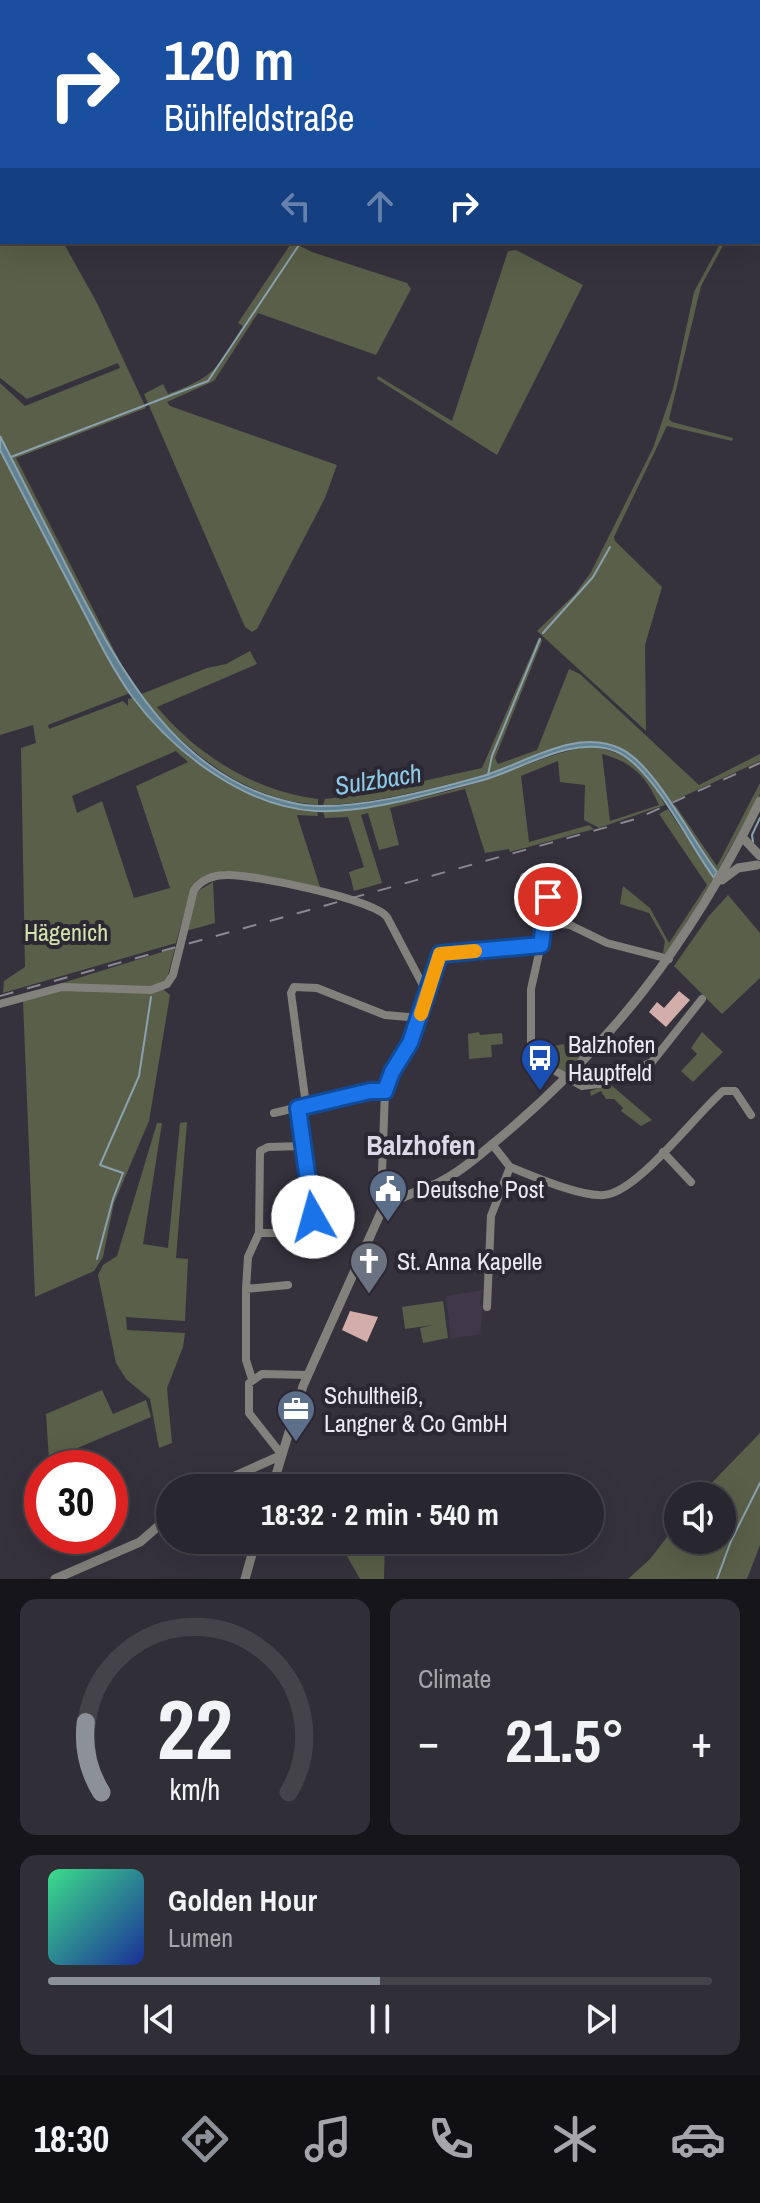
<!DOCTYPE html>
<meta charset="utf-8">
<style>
body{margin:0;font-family:"Archivo Narrow",sans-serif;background:#302e36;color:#f1f3f6;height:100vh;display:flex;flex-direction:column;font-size:30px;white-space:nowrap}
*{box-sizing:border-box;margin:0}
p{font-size:26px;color:#a5a5aa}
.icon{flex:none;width:44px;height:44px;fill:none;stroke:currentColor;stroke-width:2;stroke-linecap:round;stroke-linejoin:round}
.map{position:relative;height:1579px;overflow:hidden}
.side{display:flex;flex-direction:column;gap:20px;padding:20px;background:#161519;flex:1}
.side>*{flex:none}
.top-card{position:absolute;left:0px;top:0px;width:760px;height:244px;box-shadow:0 8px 32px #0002,0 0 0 2px #44434a;background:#1a4fa0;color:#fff;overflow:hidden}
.tools{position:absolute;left:664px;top:1482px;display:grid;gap:16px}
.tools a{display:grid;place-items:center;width:72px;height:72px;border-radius:50%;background:#28262e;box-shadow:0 8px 32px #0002,0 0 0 2px #44434a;font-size:40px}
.speed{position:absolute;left:24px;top:1450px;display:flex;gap:16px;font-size:40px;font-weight:700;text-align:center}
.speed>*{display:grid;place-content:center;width:104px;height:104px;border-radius:50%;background:#28262e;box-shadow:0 8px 32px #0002,0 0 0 2px #44434a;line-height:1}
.speed .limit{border:12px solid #d22;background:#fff;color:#111}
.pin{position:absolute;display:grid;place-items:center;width:68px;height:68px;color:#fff;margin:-34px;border:4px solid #fff;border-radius:50%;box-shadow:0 2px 8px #0007}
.me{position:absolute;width:88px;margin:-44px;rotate:353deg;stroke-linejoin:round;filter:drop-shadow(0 0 6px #0008)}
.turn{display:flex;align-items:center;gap:28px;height:168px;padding:0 32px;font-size:36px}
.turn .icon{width:104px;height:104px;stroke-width:2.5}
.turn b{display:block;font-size:56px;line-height:68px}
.lanes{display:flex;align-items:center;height:76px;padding:0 32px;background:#0003;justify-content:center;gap:40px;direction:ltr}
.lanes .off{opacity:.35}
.big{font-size:60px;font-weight:800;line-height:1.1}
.side .tile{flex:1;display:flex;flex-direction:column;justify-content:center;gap:12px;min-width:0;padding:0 28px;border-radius:16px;background:#302e36}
.side .dial{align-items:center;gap:0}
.dial svg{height:208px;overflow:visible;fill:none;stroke:#44434a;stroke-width:7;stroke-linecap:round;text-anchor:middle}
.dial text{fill:#f1f3f6;stroke:none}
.song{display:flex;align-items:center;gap:24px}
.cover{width:96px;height:96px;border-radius:12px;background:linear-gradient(135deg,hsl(150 70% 55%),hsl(230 70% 35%))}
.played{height:8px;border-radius:4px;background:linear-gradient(90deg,#8c9099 50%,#44434a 50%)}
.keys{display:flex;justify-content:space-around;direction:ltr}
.heat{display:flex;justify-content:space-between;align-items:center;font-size:44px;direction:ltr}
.side .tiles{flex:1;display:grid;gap:20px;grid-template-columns:1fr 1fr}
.tile:last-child{grid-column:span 2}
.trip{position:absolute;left:156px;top:1474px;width:448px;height:80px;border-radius:40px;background:#28262e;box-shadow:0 8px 32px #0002,0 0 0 2px #44434a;font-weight:800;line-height:80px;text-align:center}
.tabs{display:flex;height:128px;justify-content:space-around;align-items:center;background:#100f12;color:#a5a5aa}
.tabs .icon{width:56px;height:56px}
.tabs .current{color:#8c9099}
.tabs b{font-size:36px;color:#f1f3f6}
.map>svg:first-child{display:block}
.education{fill:#403849}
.green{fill:#595f48;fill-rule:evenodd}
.water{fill:#618292;stroke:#8aa1ae;stroke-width:2}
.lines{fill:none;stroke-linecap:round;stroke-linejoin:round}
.stream{stroke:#8aa1ae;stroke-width:2}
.building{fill:#d3ada9}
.minor{stroke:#83817b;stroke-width:8}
.tertiary{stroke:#83817b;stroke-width:9}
.rail{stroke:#8b8892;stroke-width:2;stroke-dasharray:14 14;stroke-linecap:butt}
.route-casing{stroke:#114b97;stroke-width:20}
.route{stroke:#1a73e8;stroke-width:14}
.slow{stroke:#f59e0b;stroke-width:14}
.labels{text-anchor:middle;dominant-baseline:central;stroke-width:8;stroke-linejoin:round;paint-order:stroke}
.park-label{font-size:24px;fill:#d5e3ab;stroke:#2b2833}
.poi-label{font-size:24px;fill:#ebe9f1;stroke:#2b2833;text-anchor:start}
.water-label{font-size:26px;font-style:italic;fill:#8dcae7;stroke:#2b2833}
.quarter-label{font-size:28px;font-weight:bold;fill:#ddd9e8;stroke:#2b2833}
</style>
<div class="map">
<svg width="760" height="1579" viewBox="0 0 760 1579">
<rect width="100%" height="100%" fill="#35323e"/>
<path class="education" d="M 483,1290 L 479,1305 L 483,1306 L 480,1334 L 451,1339 L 446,1296 Z"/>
<path class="green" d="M 0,123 L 2,242 L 63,242 L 97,303 L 146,408 L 16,458 L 121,664 L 139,690 L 136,691 L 109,649 L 7,464 L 108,659 L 130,693 L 48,725 L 49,729 L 123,701 L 128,706 L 128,699 L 133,698 C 182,754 241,803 317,811 L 318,816 L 297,815 L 321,890 L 212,874 L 190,893 L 176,943 L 3,993 L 4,981 L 25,967 L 21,748 L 36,743 L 33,725 L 0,735 L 0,383 L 25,406 L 120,368 L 118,363 L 27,399 L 0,378 ZM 176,751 L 188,762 L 136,786 L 170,888 L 134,898 L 102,801 L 77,813 L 72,796 Z
M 292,242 L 312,252 L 407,283 L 411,289 L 376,355 L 258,313 L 214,381 L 167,402 L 170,406 L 337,465 L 325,498 L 257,629 L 252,632 L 245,627 L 144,394 L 163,384 L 168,394 C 215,377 218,368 243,326 L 238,323 Z
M 721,242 L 725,242 L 701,286 L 669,419 L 672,422 L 733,438 L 732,441 L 667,426 L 614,537 L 615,541 L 662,587 L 645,645 L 646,731 L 537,631 L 575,594 L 591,572 L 653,448 L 673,389 L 694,292 Z
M 516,250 L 583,285 L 497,455 L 377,379 L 378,376 L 452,421 L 508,251 Z
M 539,637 L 542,641 L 495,758 L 498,764 L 537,750 L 569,669 L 580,674 L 699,785 L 760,754 L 760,761 L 669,803 C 656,779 636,754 609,744 C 573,731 515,767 480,776 C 429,789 375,804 323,805 L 325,799 L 360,795 L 482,768 Z
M 250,651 L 257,664 L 157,707 C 198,756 255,791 318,799 L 318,805 C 243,800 186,751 139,695 L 207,668 L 226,664 Z
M 590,747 C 629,750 648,773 665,805 L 599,828 L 584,820 L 585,785 L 560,782 L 558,761 L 521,776 L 529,842 L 589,825 L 594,829 L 510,852 L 509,849 L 485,853 L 465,789 L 390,808 L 399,845 L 379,850 L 368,813 L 361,815 L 382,883 L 354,891 L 349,872 L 364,867 L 348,817 L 325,818 L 323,811 C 377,809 437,796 489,779 C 522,768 554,751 590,747 ZM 602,754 C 632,762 646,776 659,805 L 610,821 Z
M 760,783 L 760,794 L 717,872 L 672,807 L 675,805 L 717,866 Z
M 668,809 L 714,878 L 667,954 L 663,953 L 665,941 L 649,913 L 620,904 L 623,886 L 650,908 L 669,943 L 707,885 L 659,814 Z
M 213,882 L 215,923 L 186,931 L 198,891 Z
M 728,895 L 760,933 L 760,978 L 722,1014 L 674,966 L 709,916 Z
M 175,948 L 167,979 L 154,988 L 46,988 Z
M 62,988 L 163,989 L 170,995 L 149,1121 L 114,1203 L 103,1257 L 94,1271 L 35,1297 L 23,1001 Z
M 479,1032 L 480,1035 L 502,1033 L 503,1044 L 491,1045 L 492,1057 L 469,1059 L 468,1034 Z
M 702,1032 L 723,1052 L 693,1082 L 681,1071 L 697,1054 L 691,1048 Z
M 564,1044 L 565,1053 L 590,1050 L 567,1073 L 534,1054 L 534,1050 Z
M 610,1084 L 652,1120 L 641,1126 L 621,1111 L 623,1108 L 614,1099 L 606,1099 L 601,1091 L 591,1096 L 590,1091 Z
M 187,1122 L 176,1258 L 188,1259 L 185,1321 L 126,1317 L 127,1330 L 185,1333 L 183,1347 L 167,1388 L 172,1443 L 159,1448 L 150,1399 L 126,1379 L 116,1363 L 98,1275 L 103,1265 L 117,1256 L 157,1123 L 162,1123 L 143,1244 L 168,1248 L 180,1123 Z
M 443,1301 L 448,1338 L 423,1343 L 420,1328 L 433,1325 L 405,1329 L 402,1307 Z
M 102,1390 L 113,1414 L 146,1400 L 151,1417 L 49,1460 L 46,1414 Z
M 760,1433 L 760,1545 L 747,1579 L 628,1579 L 650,1559 L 678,1523 L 678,1540 L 722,1540 L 722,1496 L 699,1496 Z
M 338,1540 L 385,1540 L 384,1579 L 360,1579 Z"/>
<path class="water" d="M 0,436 C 23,481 46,526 69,571 C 120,670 177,781 298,804 C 348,813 433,790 483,776 C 526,763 577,727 621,749 C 655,765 691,839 717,872 L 714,878 C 688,843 652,765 615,751 C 570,734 519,772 476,782 C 425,795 369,813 316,811 C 244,807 172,751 131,695 C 109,664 93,629 75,595 C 50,547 25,498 0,450 Z"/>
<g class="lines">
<path class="stream" d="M 407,2 L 407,0
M 11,457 L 208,381 L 301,242
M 543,633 L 593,577 L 610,547
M 488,775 L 492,756 L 540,639
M 753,842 L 752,835 L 760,818
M 97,1259 L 113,1199 L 123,1173 L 100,1165 L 139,1076 L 151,997
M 717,1579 L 731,1541 L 760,1483"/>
</g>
<path class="building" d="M 679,991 L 690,1000 L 666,1027 L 649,1012 L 657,1002 L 664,1008 Z
M 350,1311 L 378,1317 L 367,1342 L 342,1330 Z"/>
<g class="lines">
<path class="minor" d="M 741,2 L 742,0
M 524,877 L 544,888 L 548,897 L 546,922 L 531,989 L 531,1055 L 534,1059 L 582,1086 L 599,1084 L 652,1062 L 702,999
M 546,922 L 570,925 L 607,943 L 669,959
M 427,988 L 443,952 L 541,945
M 0,1004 L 62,987 L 151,990 L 167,984 L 173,975 L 194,890 C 202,879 213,875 227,875 C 251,874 374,899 387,917 L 427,993 L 410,1043 L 392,1072 L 385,1091 L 381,1200 L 384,1209
M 306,1105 L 291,993 L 294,987 L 317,988 L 385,1015 L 420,1018
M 274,1113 L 364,1092 L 385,1091
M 663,1152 L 691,1182
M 510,1167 C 533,1176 580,1197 604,1195 C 637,1193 695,1115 723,1091 L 735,1091 L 751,1115
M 259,1233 L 296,1233 L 313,1217 L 298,1108
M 246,1289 L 288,1285
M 487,1307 L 491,1216 L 510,1167 L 492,1144
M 252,1379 L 246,1360 L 246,1289 L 248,1257 L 259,1233 L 260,1151 L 268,1147 L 304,1146
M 282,1455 L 249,1413 L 249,1383 L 262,1374 L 308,1375"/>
<path class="tertiary" d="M 742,837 L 760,856
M 722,880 L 738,868 L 757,865
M 208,1488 L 282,1455
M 272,1488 L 303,1386 L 381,1212 C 397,1195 421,1192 440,1182 C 458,1173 474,1160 489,1147 C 611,1047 691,942 760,801
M 55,1579 L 140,1542 L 170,1516
M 245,1579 L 256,1540"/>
<path class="rail" d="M 0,996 L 636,819 L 760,763"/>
</g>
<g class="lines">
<defs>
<path id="route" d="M 313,1217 L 298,1108 L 370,1091 L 385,1091 L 392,1072 L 410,1043 L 440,954 L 541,945 L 548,897"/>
</defs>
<use href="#route" class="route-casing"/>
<use href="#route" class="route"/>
<path class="slow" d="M 421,1014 L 440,954 L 475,951"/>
</g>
<defs>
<symbol id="bus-pin" viewBox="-11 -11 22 30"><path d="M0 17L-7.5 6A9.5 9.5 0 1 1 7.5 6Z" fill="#1a4fb4" stroke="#2b2833"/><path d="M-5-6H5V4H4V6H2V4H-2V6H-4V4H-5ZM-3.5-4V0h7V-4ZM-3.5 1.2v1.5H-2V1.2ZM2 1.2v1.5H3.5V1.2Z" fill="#fff"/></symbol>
<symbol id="civic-pin" viewBox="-11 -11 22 30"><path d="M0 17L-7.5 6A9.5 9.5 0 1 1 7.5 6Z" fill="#5c6f8a" stroke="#2b2833"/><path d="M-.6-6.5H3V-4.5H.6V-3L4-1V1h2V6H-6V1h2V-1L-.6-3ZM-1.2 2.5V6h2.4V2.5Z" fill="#fff"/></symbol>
<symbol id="church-pin" viewBox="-11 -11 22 30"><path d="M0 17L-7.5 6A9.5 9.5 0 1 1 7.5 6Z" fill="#6b7280" stroke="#2b2833"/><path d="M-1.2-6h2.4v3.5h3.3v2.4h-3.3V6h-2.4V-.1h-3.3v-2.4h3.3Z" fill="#fff"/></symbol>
<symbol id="office-pin" viewBox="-11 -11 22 30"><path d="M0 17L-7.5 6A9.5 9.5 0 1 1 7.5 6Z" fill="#5c6f8a" stroke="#2b2833"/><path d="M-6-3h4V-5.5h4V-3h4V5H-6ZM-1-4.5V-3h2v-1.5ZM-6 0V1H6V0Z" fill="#fff"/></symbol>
</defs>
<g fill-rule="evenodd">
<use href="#bus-pin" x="518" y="1036" width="44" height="60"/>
<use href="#civic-pin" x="366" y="1167" width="44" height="60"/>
<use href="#church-pin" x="347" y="1239" width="44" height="60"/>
<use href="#office-pin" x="274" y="1387" width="44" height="60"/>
</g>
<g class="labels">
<g class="park-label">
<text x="66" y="932">Hägenich</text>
</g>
<g class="poi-label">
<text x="568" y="1044">Balzhofen<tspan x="568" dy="28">Hauptfeld</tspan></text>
<text x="416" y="1189">Deutsche Post</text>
<text x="397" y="1261">St. Anna Kapelle</text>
<text x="324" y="1395">Schultheiß,<tspan x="324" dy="28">Langner &amp; Co GmbH</tspan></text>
</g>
<g class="water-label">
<text transform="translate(378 779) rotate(-9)">Sulzbach</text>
</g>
<g class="quarter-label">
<text x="421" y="1145">Balzhofen</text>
</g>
</g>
</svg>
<div class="tools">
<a><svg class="icon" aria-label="sound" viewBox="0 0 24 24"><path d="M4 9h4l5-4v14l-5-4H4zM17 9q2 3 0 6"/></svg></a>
</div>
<div class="speed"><div class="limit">30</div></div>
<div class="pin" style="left:548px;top:897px;background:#d93025"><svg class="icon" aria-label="arrive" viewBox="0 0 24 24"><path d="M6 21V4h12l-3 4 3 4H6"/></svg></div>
<svg class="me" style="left:313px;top:1217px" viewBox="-20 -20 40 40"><circle r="19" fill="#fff"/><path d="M0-13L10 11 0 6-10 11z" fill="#1a73e8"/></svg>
<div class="trip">18:32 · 2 min · 540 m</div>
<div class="top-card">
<div class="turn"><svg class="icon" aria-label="right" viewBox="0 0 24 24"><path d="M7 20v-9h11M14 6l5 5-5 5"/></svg><div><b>120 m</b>Bühlfeldstraße</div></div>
<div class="lanes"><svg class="icon off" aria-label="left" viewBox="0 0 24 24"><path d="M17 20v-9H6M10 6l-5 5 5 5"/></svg><svg class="icon off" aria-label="ahead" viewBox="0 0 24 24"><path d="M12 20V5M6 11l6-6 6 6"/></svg><svg class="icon" aria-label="right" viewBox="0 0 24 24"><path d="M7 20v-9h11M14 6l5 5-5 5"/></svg></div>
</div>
</div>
<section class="side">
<div class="tiles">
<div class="tile dial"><svg viewBox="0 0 100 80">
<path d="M14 69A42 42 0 1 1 86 69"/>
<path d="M14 69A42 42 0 0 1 8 42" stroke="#8c9099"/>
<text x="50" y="56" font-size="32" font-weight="700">22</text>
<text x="50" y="72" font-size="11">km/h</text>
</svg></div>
<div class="tile"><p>Climate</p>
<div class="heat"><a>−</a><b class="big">21.5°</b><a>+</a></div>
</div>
<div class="tile">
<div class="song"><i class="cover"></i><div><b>Golden Hour</b><p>Lumen</p></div></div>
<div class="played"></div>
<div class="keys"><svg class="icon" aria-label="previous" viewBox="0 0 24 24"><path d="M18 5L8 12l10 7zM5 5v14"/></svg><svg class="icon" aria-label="pause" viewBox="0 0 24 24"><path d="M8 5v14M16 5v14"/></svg><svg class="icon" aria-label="next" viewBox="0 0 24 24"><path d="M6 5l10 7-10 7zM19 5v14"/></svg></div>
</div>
</div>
</section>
<nav class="tabs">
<b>18:30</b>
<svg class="icon current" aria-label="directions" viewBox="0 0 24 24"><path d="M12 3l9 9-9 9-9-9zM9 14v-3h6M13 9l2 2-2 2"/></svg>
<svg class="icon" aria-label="music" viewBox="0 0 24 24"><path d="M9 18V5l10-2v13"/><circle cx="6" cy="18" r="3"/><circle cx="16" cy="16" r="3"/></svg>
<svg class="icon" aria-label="phone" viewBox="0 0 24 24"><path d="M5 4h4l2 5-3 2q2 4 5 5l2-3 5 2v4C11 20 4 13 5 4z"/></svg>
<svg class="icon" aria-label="climate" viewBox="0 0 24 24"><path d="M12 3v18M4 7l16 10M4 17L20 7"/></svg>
<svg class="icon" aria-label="car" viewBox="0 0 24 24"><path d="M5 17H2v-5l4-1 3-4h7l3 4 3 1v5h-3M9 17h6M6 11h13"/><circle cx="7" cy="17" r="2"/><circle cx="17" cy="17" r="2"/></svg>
</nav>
